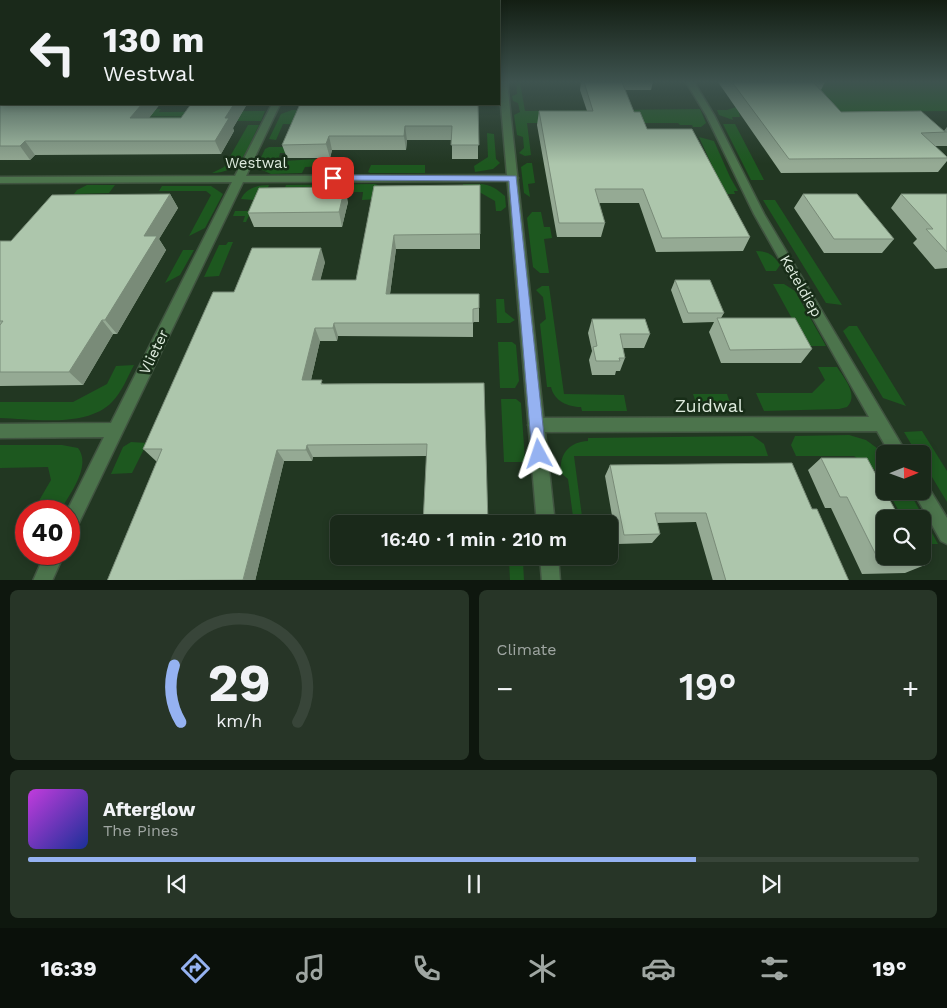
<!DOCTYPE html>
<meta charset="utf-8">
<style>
body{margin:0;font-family:"Work Sans",sans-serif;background:#273527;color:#f1f3f6;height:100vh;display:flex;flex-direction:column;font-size:19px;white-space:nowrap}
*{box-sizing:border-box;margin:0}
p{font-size:16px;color:#9fa6a2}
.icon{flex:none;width:28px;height:28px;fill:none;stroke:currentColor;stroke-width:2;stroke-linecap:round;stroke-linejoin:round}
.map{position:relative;height:580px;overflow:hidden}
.details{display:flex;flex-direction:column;gap:10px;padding:10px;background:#0e170e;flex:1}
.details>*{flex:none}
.banner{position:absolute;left:0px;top:0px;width:500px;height:105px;box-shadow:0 2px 8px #0003,0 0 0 1px #384539;background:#1a291a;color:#f1f3f6;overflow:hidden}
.needle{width:32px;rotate:89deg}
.controls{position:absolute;left:876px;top:445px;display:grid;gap:10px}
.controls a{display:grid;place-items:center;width:55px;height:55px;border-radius:8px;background:#1a291a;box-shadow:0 2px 8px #0003,0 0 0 1px #384539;font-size:25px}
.speed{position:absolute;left:15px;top:500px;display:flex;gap:10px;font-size:25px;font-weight:700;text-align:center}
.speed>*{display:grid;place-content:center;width:65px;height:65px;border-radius:50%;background:#1a291a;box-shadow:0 2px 8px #0003,0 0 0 1px #384539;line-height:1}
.speed .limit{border:8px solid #d22;background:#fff;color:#111}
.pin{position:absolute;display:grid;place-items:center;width:42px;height:42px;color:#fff;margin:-21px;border-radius:10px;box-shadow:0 2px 8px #0006}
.me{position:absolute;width:55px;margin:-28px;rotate:355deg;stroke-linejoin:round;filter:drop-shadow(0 0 4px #0008)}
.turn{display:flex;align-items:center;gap:18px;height:105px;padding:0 20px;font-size:22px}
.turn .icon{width:65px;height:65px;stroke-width:2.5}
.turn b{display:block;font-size:35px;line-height:42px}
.big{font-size:38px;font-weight:600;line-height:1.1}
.details .widget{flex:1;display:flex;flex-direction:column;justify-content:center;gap:8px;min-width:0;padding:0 18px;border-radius:8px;background:#273527}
.details .dial{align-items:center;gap:0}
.dial svg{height:130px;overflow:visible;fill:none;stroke:#384539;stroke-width:7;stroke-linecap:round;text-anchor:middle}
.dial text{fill:#f1f3f6;stroke:none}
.song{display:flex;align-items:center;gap:15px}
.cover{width:60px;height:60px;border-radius:8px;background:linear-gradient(135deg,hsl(290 70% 55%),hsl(230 70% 35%))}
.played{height:5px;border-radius:2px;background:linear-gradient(90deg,#95b2f1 75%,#384539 75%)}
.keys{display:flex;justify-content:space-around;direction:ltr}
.heat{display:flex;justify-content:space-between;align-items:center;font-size:28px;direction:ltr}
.details .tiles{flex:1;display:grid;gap:10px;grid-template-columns:1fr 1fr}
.widget:last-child{grid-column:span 2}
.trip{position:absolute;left:330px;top:515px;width:288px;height:50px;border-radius:8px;background:#1a291a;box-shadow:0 2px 8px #0003,0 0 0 1px #384539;font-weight:600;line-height:50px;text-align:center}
.menu{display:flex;height:80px;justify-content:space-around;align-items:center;background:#0a100a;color:#9fa6a2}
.menu .icon{width:35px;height:35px}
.menu .on{color:#95b2f1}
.menu b{font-size:22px;color:#f1f3f6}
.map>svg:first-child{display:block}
.green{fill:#1d581f}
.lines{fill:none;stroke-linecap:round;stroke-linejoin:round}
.minor-casing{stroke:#405440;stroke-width:3}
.tertiary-casing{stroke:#405440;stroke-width:3}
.minor{fill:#4c744c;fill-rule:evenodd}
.tertiary{fill:#4c744c;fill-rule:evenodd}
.wall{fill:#95aa94}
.shaded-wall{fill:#798b78}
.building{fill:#adc6ac;stroke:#798b78}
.route{fill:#95b2f1;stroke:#61749d}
.labels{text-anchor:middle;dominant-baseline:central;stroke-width:5;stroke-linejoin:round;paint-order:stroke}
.street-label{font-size:15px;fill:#ddeadd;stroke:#182d18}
.near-street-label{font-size:18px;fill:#ddeadd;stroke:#182d18}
</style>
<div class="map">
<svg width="947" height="581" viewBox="0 0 947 581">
<rect width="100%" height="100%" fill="#223722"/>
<path class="green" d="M 516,82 L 520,82 L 525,111 L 700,109 L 706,123 L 701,127 L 693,127 L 692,125 L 680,125 L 678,123 L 527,123 L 531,155 L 525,156 L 519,153 L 524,148 L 523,137 L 517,135 L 514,115 L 520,112 L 518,103 L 513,101 L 512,96 L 517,94 Z
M 812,82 L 947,82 L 947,111 L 739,113 L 740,117 L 732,117 L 733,120 L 719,115 L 717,110 L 727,110 Z
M 153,109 L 161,109 L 159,112 L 265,111 L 261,121 L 0,119 L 248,116 L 0,117 L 0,113 Z
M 292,110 L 297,110 L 343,125 L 283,124 L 276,140 L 269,139 L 281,114 Z
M 723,124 L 735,124 L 764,180 L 751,180 Z
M 248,125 L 259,125 C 247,148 243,173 212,173 L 224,167 Z
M 487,133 L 494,134 L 496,159 L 500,163 L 493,169 L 475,172 L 474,166 L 488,157 Z
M 699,137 L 714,141 L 730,177 L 738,191 L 734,191 L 735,194 L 725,194 Z
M 269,147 L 287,147 L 285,153 L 280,153 L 279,157 L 283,161 L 334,158 L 333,165 L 351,166 L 347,173 L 325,173 L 326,166 L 305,167 L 302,173 L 271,174 L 260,169 L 258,164 L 265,149 Z
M 527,163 L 532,163 L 535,183 L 528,184 L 530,197 L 524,193 L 521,167 Z
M 371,165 L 425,165 L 425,173 L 370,173 L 368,172 Z
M 375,184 L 380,186 L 377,199 L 362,200 L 363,192 L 291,192 L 256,200 L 246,222 L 243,222 L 245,216 L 233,216 L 235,211 L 248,211 L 253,200 L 241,199 C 246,188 258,185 269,185 L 266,192 L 283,192 L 286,185 Z
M 463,184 C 485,184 489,182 505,196 L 506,207 L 501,211 L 496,211 L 495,201 L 474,189 L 463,187 Z
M 87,185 L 115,185 L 109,193 L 74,194 L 77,190 Z
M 162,186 L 211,186 L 223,194 L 205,228 L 189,236 L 211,195 L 206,191 L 159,191 Z
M 763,200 L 775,200 L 842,305 L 826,303 Z
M 532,212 L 541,212 L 544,227 L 550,227 L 552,238 L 544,239 L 549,273 L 540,273 L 533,267 L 527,218 Z
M 228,242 L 233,242 L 219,276 L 204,277 L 219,245 L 226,245 Z
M 183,250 L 194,250 L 180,275 L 165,283 Z
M 756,251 C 768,251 774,255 780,265 L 776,271 L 766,271 Z
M 773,284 L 784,284 L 795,291 L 826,346 L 807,346 Z
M 542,286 L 549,286 L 564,394 L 624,395 L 627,411 L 582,411 L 581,407 C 568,407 554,401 551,387 L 547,387 L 540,324 L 546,319 L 543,297 L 536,290 Z
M 496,299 L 504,299 L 505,312 L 515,320 L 510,323 L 497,323 Z
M 849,326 L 857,326 L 906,406 L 883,398 L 843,331 Z
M 498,342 L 512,342 L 516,345 L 519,381 L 515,388 L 500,388 Z
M 134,365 C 127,378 122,392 112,402 C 87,428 33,419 0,418 L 0,402 L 73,402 L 107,384 L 116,366 Z
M 818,367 L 837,367 C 844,378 859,395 847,407 L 839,409 L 764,411 L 756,393 L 812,393 L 825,380 Z
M 693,394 L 727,394 L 733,411 L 699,411 Z
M 501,399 L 516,399 L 521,403 L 525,460 L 523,462 L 504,462 Z
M 922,431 L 947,471 L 947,502 L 923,462 L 922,454 L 917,454 L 904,432 Z
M 849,435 L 866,440 L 885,454 L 885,486 L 878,472 L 854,456 L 796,456 L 791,445 L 795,436 Z
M 753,436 L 764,444 L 768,456 L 574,456 L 583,524 L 574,524 L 568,479 L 561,473 C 559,454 569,442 588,441 L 588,438 Z
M 131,442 L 147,443 L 132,473 L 111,474 L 123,447 Z
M 0,445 L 62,445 L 78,448 C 92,466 69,495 60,511 L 33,511 L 51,480 L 48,467 L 0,468 Z
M 888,491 L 909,491 L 938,544 L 923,544 L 922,519 L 903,519 Z
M 509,560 L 523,562 L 524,580 L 510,580 Z"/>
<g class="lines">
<defs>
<path id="minor" d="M 686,82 L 694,82 L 714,115 L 764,214 L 907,454 L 890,454 L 877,431 L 536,432 L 531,430 L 528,425 L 531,420 L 536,418 L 869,417 L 754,214 L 706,115 Z
M 272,104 L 280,104 L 246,176 L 513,175 L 518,178 L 513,181 L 243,182 L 75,531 L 69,534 L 69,511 L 67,511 L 104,437 L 0,438 L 0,424 L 111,423 L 232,182 L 0,183 L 0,177 L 235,176 Z
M 922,483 L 927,485 L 947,518 L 947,544 L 941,541 L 913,491 L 922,491 Z
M 45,554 L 64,554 L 52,581 L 33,581 Z"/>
<path id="tertiary" d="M 499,82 L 507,82 L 555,524 L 537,524 Z
M 540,556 L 558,556 L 560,581 L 542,581 Z"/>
</defs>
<use href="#minor" class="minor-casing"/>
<use href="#tertiary" class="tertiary-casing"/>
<use href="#minor" class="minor"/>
<use href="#tertiary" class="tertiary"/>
</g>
<path class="wall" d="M 581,82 L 653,82 L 651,90 L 625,90 L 634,112 L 647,129 L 750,237 L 743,251 L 656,252 L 639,203 L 599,203 L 605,223 L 601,237 L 557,237 L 537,125 L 539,111 L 587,111 L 580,90 Z
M 718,82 L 825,82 L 821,90 L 841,112 L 944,131 L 947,127 L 947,146 L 935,146 L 947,157 L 947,161 L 938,172 L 781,173 Z
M 0,87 L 1,104 L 160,104 L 149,118 L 181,118 L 191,104 L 247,104 L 233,128 L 234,131 L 221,154 L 35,155 L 30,160 L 0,160 Z
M 478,104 L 478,159 L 452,159 L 452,140 L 407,140 L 406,150 L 332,150 L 330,158 L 287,158 L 282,145 Z
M 374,186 L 480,234 L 480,249 L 396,249 L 390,294 L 479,294 L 479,322 L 473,322 L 473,337 L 338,336 L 337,341 L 320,341 L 311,380 L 324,384 L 484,383 L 426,456 L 313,457 L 312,461 L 284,461 L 255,581 L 107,581 L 157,461 L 156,461 L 143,449 L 234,292 L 325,262 L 320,280 L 356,280 Z
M 170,194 L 178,208 L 159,239 L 166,250 L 117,334 L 113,334 L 83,385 L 0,386 L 0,241 L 11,241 Z
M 803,194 L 894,239 L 882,253 L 824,253 L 794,208 Z
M 901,194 L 947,194 L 947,268 L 935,269 L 913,243 L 917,239 L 891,208 Z
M 348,202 L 342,227 L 254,227 L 248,213 Z
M 675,280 L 724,313 L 721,318 L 812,349 L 801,363 L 721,363 L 709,332 L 714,322 L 683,323 L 671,290 Z
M 592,319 L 650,334 L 644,348 L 623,348 L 625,358 L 620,371 L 616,371 L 615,375 L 592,375 L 589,360 L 592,351 L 588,333 Z
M 821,458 L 925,565 L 905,573 L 862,574 L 831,508 L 825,508 L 808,470 Z
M 610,465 L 812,509 L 849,581 L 713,581 L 696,522 L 657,523 L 660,534 L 652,543 L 617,544 L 605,476 Z"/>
<path class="shaded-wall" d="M 142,104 L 160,104 L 138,132 L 130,118 Z
M 234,104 L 247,104 L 233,128 L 234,131 L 221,154 L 215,141 L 225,118 Z
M 405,126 L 407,140 L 406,150 L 404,136 Z
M 329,136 L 332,150 L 330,158 L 326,144 Z
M 25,141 L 35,155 L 30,160 L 20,146 Z
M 345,187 L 348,202 L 342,227 L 339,212 Z
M 170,194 L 178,208 L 159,239 L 166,250 L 117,334 L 105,320 L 144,236 Z
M 394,235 L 396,249 L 388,309 L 386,294 Z
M 321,248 L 325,262 L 317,294 L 312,280 Z
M 102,320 L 113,334 L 83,385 L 69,372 Z
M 334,323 L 338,336 L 337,341 L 333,328 Z
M 315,328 L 320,341 L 308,393 L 302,380 Z
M 307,445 L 313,457 L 312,461 L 306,450 Z
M 277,450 L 284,461 L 255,581 L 243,581 Z"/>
<path class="building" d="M 584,82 L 622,82 L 634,112 L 640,112 L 647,129 L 692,129 L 750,237 L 662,238 L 643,189 L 595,189 L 605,223 L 559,223 L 539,111 L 593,111 Z
M 732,82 L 813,82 L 841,112 L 921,111 L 945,132 L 947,128 L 947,132 L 921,133 L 947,157 L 947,158 L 789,159 Z
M 1,86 L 1,104 L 142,104 L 130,118 L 181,118 L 191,104 L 234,104 L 225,118 L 229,118 L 215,141 L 25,141 L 20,146 L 0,146 L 0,87 Z
M 300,104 L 478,104 L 479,145 L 451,145 L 452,126 L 405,126 L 404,136 L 329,136 L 326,144 L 282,145 Z
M 480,185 L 480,234 L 394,235 L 386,294 L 479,294 L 479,308 L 473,309 L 473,323 L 334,323 L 333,328 L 315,328 L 302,380 L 322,380 L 321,384 L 484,383 L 488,524 L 423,524 L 427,444 L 307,445 L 306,450 L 277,450 L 243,580 L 107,581 L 162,449 L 143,449 L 213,292 L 234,292 L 252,248 L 321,248 L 312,280 L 356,280 L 374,186 Z
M 345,187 L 339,212 L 248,213 L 259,188 Z
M 170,194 L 144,236 L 157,236 L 105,320 L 102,320 L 69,372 L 0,372 L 0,325 L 3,321 L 0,321 L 0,241 L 11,241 L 52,195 Z
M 803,194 L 857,194 L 894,239 L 834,239 Z
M 901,194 L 947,194 L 947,252 L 926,229 L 933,229 Z
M 675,280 L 710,280 L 724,313 L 688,313 Z
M 717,318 L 795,318 L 812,349 L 730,350 Z
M 592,319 L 645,319 L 650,334 L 620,334 L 625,358 L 619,358 L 620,361 L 596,361 L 593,347 L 597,346 Z
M 821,458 L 867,458 L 900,519 L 885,519 L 885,556 L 921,556 L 925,565 L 881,565 L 847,497 L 840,497 Z
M 792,463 L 812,509 L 817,509 L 849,581 L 726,581 L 706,513 L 655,513 L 660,534 L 624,535 L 610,465 Z"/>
<linearGradient id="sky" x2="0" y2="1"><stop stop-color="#131e13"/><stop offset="0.5" stop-color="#3e534f"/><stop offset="1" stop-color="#3e534f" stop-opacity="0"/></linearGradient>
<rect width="947" height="164" fill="url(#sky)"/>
<path class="route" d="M 333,175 L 516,176 L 546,454 L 544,459 L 539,461 L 534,459 L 532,454 L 509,181 L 330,180 L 330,176 Z"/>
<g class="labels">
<g class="street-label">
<text x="256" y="163">Westwal</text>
<text transform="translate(801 286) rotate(60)">Keteldiep</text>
<text transform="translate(154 352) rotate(-64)">Vlieter</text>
</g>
<g class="near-street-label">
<text x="709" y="405">Zuidwal</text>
</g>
</g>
</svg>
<div class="controls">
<a><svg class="needle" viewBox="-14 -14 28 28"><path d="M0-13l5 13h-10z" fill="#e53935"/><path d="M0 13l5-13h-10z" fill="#9fa6a2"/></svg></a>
<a><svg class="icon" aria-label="search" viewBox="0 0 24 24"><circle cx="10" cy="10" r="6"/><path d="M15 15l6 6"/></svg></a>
</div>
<div class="speed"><div class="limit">40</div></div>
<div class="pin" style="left:333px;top:178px;background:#d93025"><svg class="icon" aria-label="arrive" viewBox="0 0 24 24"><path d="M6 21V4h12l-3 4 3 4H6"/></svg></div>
<svg class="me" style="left:539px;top:454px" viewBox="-20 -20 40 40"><path d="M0-17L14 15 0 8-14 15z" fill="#95b2f1" stroke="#fff" stroke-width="4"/></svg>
<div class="trip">16:40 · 1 min · 210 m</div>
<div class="banner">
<div class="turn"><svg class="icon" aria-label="left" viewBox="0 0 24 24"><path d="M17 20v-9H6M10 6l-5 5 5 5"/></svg><div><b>130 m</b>Westwal</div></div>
</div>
</div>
<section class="details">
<div class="tiles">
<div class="widget dial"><svg viewBox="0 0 100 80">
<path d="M14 69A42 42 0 1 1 86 69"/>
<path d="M14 69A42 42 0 0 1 10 34" stroke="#95b2f1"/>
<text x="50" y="56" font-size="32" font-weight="700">29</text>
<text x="50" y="72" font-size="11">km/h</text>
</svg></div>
<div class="widget"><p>Climate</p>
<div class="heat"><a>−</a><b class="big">19°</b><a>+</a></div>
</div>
<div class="widget">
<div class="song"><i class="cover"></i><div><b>Afterglow</b><p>The Pines</p></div></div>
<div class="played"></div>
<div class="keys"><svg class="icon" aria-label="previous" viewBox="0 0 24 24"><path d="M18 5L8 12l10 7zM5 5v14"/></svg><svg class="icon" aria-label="pause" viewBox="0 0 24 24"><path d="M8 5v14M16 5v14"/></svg><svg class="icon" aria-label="next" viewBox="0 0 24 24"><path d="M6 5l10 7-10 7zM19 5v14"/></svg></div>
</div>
</div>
</section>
<nav class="menu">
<b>16:39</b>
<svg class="icon on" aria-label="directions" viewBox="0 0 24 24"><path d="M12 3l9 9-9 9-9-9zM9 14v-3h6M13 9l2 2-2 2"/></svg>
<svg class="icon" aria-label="music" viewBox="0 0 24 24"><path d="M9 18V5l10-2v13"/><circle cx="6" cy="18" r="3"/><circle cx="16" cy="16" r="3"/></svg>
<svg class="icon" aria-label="phone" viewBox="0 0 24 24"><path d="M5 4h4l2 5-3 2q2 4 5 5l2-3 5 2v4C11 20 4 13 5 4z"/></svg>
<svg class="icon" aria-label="climate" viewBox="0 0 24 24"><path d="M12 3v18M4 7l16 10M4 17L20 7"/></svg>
<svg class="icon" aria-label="car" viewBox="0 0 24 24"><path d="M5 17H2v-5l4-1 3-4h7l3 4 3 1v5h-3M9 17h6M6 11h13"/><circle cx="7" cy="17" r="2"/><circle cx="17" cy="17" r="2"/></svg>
<svg class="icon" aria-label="filters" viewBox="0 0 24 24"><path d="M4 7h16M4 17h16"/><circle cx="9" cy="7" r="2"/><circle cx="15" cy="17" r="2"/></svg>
<b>19°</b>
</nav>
